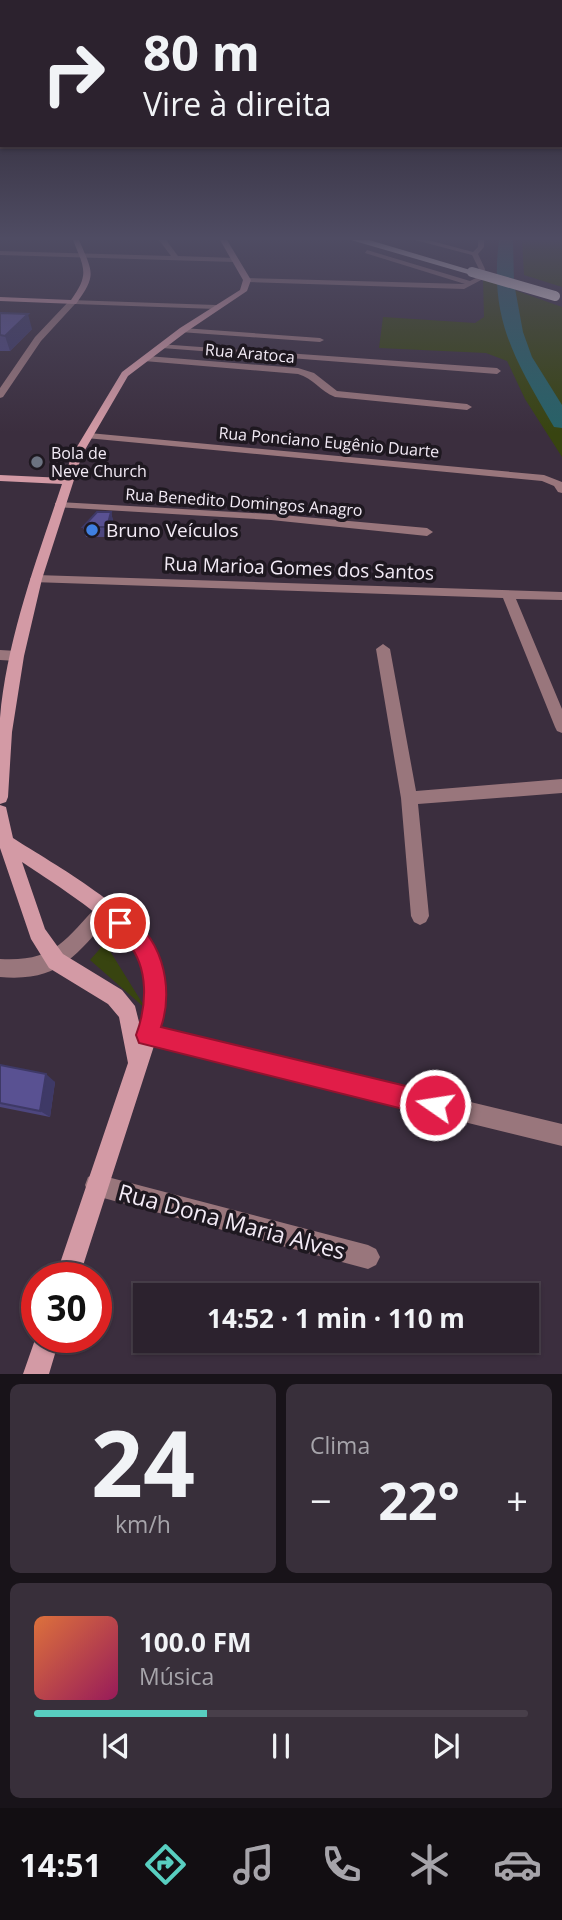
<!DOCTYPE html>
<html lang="pt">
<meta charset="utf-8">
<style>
body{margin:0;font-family:"Open Sans",sans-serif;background:#382f3a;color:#f1f3f6;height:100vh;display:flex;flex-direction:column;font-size:26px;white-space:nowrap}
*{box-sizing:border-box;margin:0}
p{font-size:23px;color:#a6a4aa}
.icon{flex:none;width:38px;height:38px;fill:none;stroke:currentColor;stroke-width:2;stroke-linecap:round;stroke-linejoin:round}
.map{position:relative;height:1374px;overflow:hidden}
.panel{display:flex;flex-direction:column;gap:10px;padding:10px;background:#181319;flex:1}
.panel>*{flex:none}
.banner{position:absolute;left:0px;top:0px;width:564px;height:147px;box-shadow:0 2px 5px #0004,0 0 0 2px #483f4a;background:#2c222e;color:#f1f3f6;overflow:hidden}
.speed{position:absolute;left:21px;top:1262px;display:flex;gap:14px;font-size:35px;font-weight:700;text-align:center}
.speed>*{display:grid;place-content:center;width:91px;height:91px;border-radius:50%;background:#2c222e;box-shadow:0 2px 5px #0004,0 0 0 2px #483f4a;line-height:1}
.speed .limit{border:10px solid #d22;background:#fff;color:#111}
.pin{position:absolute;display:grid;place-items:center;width:60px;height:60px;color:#fff;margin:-30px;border:4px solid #fff;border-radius:50%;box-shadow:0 2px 7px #0007}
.me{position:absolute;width:77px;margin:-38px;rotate:283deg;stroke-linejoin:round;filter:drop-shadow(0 0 5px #0008)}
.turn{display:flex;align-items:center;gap:24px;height:147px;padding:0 28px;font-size:32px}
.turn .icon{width:91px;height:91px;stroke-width:2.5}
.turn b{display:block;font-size:49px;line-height:60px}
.big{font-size:52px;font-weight:700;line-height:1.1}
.panel .card{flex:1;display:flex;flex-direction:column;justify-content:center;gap:10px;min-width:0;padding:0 24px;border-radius:10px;background:#382f3a}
.panel .dial{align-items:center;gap:0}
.dial b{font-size:91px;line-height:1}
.song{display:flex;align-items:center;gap:21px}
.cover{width:84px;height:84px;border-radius:10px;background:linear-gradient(135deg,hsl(20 70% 55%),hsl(330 70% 35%))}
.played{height:7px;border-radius:4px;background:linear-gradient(90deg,#58cec0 35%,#483f4a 35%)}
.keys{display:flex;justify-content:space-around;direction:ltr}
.heat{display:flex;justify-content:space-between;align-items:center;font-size:38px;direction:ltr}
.panel .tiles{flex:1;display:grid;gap:10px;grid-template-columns:1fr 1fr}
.card:last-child{grid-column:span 2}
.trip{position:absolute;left:133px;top:1283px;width:406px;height:70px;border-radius:0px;background:#2c222e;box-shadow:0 2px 5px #0004,0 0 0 2px #483f4a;font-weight:700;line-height:70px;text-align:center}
.dock{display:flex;height:112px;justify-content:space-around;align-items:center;background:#120e12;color:#a6a4aa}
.dock .icon{width:49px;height:49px}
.dock .on{color:#58cec0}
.dock b{font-size:32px;color:#f1f3f6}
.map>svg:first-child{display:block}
.green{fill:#384410}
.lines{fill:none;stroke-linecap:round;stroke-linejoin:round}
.river{fill:#276268;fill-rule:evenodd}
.street{fill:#99767c;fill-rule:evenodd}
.secondary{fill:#d39aa5;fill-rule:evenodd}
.highway{fill:#f9e7ea;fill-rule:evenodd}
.highway-bridge{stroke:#f9e7ea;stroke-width:10}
.wall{fill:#4d467e}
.shaded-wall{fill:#3e3966}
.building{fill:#595192;stroke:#3e3966;stroke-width:2}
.route{fill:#e11d48;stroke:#92132f;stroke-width:2}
.worship-dot{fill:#6b7280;stroke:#1e1820;stroke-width:2.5}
.shop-dot{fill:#3f7fe0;stroke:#1e1820;stroke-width:2.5}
.labels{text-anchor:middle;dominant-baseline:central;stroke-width:7;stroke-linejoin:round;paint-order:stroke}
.far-street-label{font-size:16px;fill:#f3ebf6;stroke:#1e1820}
.far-poi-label{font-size:16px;fill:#f3ebf6;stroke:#1e1820;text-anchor:start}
.poi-label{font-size:19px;fill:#f3ebf6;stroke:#1e1820;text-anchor:start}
.street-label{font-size:19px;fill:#f3ebf6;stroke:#1e1820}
.near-street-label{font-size:23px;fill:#f3ebf6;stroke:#1e1820}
</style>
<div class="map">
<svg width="562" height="1374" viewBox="0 0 562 1374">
<rect width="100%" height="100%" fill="#3b2e3e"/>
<path class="green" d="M 522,240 L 562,240 L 562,287 L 524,275 Z
M 483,279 L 562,307 L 562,457 L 525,399 L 507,361 L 486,353 L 379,348 L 383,317 L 475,323 L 484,317 Z
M 105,943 L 146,1009 L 90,960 Z"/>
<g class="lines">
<path class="river" d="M 499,240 L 513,240 L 514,283 L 523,332 L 532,357 L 562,405 L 562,428 L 554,427 L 551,422 C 514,358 489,318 499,240 Z"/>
<path class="street" d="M 159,240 L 166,240 L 178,256 L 235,258 L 238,260 L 235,262 L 0,255 L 0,251 L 171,256 Z
M 415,240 L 428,240 L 473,252 L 478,247 L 478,240 L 484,240 L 484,247 L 478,254 L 485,269 L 483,279 L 464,289 L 247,282 L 243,280 L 247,278 L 465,284 L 365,253 L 367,250 L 470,281 L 476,278 L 479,269 L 472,255 Z
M 70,300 L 216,305 L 220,307 L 216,309 L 75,304 L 41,341 L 3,397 L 0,398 L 0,388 L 35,337 Z
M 183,328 L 320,338 L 324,340 L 320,342 L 180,332 L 180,328 Z
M 159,344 L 497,368 L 501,371 L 497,374 L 162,348 L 159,348 Z
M 147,356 L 298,368 L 314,373 L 337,391 L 467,404 L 472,407 L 467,410 L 335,397 C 320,391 313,378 298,374 L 144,361 L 143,359 Z
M 89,433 L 544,475 L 562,482 L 562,493 L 558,492 L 554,486 L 542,481 L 86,438 L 86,434 Z
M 59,502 L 271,514 L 427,528 L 433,532 L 427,536 L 271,520 L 55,507 L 55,503 Z
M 36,575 L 562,592 L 562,600 L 516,599 L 562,709 L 562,733 L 557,731 L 555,727 L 503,598 L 32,582 L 30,579 L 32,576 Z
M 383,644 L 390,649 L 416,791 L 562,779 L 562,793 L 418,804 L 429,916 L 426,922 L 420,925 L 414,922 L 411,916 L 401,798 L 376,649 Z
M 0,650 L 17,651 L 24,656 L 17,661 L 0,660 Z
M 104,902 L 110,905 L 113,911 L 110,917 C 74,957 59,982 0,977 L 0,959 C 54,962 64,941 98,905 Z
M 138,1022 L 562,1124 L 562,1146 L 138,1042 L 131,1039 L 128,1032 L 131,1025 Z
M 96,1174 L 368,1245 L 376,1249 L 380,1257 L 376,1265 L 368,1269 L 96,1196 L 88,1193 L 85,1185 L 88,1177 Z"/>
<path class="secondary" d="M 73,240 L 79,240 C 93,273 97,275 76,304 L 0,301 L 0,297 L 71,300 C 90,274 84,268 73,240 Z
M 220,240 L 227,240 L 251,280 L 247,291 L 186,332 L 128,376 L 82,455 L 42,579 L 24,656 L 12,732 L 8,797 L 6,802 L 0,804 C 0,775 0,746 0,718 C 7,638 37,559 62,484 L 0,481 L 0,475 L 64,478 L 72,455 L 122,372 L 180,328 L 240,290 L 243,280 Z
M 0,805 L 6,807 L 13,838 C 53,864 143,913 159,958 C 166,977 164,998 163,1018 L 79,1278 L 55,1278 L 128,1063 L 119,1017 L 108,1004 L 49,968 L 31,939 L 0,848 ZM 22,862 C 53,883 128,929 141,962 C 148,980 146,1009 140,1026 L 135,1006 L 122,990 L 63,954 L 45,929 Z
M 37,1334 L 37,1337 L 60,1337 L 49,1374 L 23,1374 Z"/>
<path class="highway" d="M 351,240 L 369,240 L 477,272 L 468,274 Z"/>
<path class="highway-bridge" d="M 472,272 L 555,296"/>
</g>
<path class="wall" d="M 0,313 L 32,329 L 10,351 L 0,351 Z
M 111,512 L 113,521 L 109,537 L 86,537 L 83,527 Z
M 0,1065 L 55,1082 L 50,1117 L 0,1107 Z"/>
<path class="shaded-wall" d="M 28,314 L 32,329 L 10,351 L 5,336 Z
M 111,512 L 113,521 L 109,537 L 107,527 Z
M 46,1074 L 55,1082 L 50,1117 L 40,1111 Z"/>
<path class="building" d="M 0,313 L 28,314 L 5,336 L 0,335 Z
M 97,512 L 111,512 L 107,527 L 83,527 Z
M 0,1065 L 46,1074 L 40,1111 L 0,1103 Z"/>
<linearGradient id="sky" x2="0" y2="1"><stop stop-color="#201922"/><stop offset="0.55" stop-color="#4f4c63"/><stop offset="1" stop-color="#4f4c63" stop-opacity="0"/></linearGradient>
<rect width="562" height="433" fill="url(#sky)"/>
<path class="route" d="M 120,913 C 161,930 175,987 161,1027 L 435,1093 L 443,1096 L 447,1105 L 443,1113 L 435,1117 L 139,1043 L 136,1035 C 147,1006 149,968 128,943 C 122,935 113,933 109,923 L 112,916 Z"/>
<circle class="worship-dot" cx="37" cy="462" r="7"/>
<circle class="shop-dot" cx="92" cy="530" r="7"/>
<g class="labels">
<g class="far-street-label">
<text transform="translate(250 353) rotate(5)">Rua Aratoca</text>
<text transform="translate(329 442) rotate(5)">Rua Ponciano Eugênio Duarte</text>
<text transform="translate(244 502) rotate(4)">Rua Benedito Domingos Anagro</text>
</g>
<g class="far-poi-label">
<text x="51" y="453">Bola de<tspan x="51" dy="18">Neve Church</tspan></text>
</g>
<g class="poi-label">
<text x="106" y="530">Bruno Veículos</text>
</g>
<g class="street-label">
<text transform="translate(299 568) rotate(2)">Rua Marioa Gomes dos Santos</text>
</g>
<g class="near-street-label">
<text transform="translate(232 1221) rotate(15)">Rua Dona Maria Alves</text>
</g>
</g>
</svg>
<div class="speed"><div class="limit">30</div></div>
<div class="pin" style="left:120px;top:923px;background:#d93025"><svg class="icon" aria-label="arrive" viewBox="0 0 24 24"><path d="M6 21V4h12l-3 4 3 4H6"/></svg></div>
<svg class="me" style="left:435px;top:1105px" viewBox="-20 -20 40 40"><circle r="17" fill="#e11d48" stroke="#fff" stroke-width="3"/><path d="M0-11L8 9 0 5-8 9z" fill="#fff"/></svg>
<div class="trip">14:52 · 1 min · 110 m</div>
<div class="banner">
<div class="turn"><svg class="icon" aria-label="right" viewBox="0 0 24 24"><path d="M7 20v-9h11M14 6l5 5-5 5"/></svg><div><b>80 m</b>Vire à direita</div></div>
</div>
</div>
<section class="panel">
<div class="tiles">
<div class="card dial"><b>24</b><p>km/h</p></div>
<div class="card"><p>Clima</p>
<div class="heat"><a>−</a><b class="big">22°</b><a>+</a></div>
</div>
<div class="card">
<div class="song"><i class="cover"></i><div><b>100.0 FM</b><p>Música</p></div></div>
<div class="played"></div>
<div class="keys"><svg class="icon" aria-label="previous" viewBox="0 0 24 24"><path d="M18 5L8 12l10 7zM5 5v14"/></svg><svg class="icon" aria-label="pause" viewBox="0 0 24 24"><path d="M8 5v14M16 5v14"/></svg><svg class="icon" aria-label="next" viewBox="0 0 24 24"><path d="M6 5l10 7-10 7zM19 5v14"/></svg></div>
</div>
</div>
</section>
<nav class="dock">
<b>14:51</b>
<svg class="icon on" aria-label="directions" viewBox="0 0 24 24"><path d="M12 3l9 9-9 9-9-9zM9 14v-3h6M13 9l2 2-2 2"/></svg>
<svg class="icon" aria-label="music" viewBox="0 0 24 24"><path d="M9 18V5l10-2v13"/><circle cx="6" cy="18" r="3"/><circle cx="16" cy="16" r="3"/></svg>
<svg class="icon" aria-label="phone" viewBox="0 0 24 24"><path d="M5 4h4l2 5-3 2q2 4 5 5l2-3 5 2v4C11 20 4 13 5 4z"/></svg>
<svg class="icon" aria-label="climate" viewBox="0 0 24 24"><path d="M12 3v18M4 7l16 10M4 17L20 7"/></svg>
<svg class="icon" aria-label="car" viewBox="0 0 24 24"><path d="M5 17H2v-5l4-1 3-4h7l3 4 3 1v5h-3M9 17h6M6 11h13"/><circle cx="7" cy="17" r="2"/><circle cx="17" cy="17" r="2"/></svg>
</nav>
